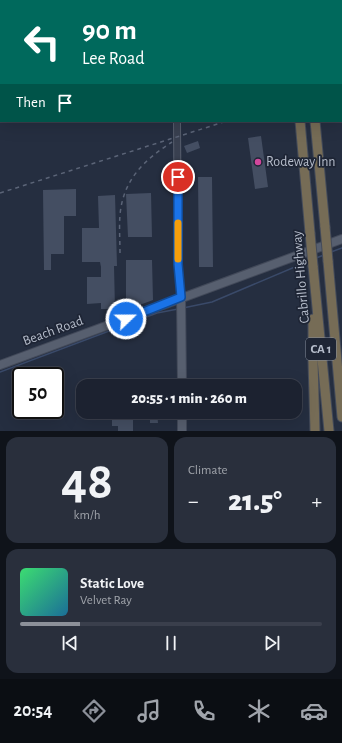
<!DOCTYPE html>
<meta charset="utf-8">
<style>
body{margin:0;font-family:"Alegreya Sans",sans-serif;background:#292f3c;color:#f1f3f6;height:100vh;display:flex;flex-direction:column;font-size:15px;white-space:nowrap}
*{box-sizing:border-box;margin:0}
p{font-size:13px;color:#a0a4ab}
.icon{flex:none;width:22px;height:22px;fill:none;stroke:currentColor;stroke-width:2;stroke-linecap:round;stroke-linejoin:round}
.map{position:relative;height:431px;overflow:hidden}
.drawer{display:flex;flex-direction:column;gap:6px;padding:6px;background:#0f131a;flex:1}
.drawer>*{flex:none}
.guide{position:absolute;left:0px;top:0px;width:342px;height:122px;box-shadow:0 4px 16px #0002,0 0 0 1px #3a3f4c;background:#00695c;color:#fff;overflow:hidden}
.speed{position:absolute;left:12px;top:367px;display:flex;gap:8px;font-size:20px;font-weight:700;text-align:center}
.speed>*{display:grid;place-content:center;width:52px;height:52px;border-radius:50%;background:#1c2230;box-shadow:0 4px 16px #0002,0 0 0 1px #3a3f4c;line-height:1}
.speed .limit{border:2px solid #111;border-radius:6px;background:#fff;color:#111}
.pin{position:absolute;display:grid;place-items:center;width:34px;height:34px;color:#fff;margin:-17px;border:2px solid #fff;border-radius:50%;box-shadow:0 1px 4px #0007}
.me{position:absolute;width:44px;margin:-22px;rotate:68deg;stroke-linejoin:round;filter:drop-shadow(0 0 3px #0008)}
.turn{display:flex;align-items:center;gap:14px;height:84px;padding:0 16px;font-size:18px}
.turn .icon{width:52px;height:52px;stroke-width:2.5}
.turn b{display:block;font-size:28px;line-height:34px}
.then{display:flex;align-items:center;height:38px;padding:0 16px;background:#0003;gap:8px;font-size:15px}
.big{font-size:30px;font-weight:800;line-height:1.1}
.drawer .widget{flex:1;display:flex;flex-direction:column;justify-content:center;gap:6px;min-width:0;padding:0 14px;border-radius:12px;background:#292f3c}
.drawer .dial{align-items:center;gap:0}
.dial b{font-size:52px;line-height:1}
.song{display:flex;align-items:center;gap:12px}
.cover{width:48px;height:48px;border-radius:6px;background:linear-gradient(135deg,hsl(140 70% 55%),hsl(200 70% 35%))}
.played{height:4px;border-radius:2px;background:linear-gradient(90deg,#8c9099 20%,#3a3f4c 20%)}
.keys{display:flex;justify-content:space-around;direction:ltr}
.heat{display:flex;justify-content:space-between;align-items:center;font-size:22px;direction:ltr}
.drawer .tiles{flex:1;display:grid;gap:6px;grid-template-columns:1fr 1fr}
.widget:last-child{grid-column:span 2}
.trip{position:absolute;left:76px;top:379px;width:226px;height:40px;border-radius:12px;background:#1c2230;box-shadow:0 4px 16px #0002,0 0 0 1px #3a3f4c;font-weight:800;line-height:40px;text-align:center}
.dock{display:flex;height:64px;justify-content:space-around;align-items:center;background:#0b0e13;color:#a0a4ab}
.dock .icon{width:28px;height:28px}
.dock .active{color:#8c9099}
.dock b{font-size:18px;color:#f1f3f6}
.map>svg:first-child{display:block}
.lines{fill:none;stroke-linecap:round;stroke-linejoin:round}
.stream{stroke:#3a4a69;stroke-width:1.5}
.building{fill:#444e62}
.minor-casing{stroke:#575e6d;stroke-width:8}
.major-casing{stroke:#424959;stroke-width:10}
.highway-casing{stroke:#444b5a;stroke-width:11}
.minor{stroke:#394050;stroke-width:6}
.major{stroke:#575f6f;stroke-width:8}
.highway{stroke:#766c56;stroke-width:9}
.rail{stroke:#5b6477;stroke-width:1.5;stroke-dasharray:4 4;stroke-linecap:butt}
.highway-bridge-casing{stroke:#444b5a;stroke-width:11;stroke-linecap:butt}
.highway-bridge{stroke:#766c56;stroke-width:9}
.route-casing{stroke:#114b97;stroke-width:10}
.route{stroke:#1a73e8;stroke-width:7}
.slow{stroke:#f59e0b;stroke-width:7}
.hotel-dot{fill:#d1479c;stroke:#1e2535;stroke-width:1.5}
.labels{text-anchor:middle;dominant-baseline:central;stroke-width:3.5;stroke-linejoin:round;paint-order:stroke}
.shield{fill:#1e2535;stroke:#888f9d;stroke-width:1}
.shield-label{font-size:13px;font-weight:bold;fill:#b5bcca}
.poi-label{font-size:14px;fill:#b5bcca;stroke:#1e2535;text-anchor:start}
.street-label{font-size:14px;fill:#b5bcca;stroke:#1e2535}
</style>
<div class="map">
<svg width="342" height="431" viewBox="0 0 342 431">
<rect width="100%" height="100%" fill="#252e40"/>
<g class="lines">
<path class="stream" d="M 331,252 L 342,248
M 316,258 L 324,255
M 183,308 L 212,302 L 309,261
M 0,372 L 157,313 L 178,309"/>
</g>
<path class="building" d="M 261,136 L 268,187 L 255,189 L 248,138 Z
M 198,141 L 200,148 L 187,153 L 184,146 Z
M 198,177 L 212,177 L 213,267 L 199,267 Z
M 76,189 L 76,216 L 64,216 L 64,254 L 51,254 L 51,270 L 44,270 L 43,190 Z
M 151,193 L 152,237 L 128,237 L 126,194 Z
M 115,195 L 117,266 L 114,266 L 115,309 L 101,309 L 101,303 L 87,304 L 87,277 L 101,277 L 101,267 L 100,262 L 82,262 L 82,228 L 99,228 L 98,196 Z
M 126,260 L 152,260 L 153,300 L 126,310 Z
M 117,382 L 132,382 L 132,386 L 117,386 Z
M 112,412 L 143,413 L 143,419 L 133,419 L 133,431 L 118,431 L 118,426 L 112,426 Z
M 152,412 L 157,412 L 158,423 L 150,423 L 150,417 L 152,416 Z"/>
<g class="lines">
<defs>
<path id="minor" d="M 178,0 L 178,1
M 177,121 L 178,264 L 181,297"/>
<path id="major" d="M 181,297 L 182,386
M 0,365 L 342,239
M 182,412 L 182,431"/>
<path id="highway" d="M 289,0 L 289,1
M 304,0 L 304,1
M 300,121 L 310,233
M 315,121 L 325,227
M 328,261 L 342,417
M 313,266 L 329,431
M 313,319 L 313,361 L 315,431"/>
</defs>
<use href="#minor" class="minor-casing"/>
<use href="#major" class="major-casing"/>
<use href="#highway" class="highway-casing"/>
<use href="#minor" class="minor"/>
<use href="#major" class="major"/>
<use href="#highway" class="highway"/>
<path class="rail" d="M 341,85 L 342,85
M 0,193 L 227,121
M 120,253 C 120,240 119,227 120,215 C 123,180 144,160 172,142"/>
<defs>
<path id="highway-bridge" d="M 325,227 L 328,261
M 310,233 L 313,266"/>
</defs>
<use href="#highway-bridge" class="highway-bridge-casing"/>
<use href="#highway-bridge" class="highway-bridge"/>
</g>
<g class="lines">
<defs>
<path id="route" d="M 126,319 L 181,297 L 178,264 L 178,177"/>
</defs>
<use href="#route" class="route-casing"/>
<use href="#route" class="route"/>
<path class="slow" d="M 178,223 L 178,259"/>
</g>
<circle class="hotel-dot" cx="258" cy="162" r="4"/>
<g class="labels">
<rect class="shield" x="306" y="338" width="30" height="22" rx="3"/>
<g class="shield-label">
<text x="321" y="349">CA 1</text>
</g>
<g class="poi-label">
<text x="266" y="162">Rodeway Inn</text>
</g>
<g class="street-label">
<text transform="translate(301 277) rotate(-95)">Cabrillo Highway</text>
<text transform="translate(53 331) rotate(-20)">Beach Road</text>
</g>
</g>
</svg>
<div class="speed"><div class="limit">50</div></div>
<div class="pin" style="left:178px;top:177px;background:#d93025"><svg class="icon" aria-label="arrive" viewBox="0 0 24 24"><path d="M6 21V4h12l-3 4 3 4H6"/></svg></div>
<svg class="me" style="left:126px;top:319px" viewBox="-20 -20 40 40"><circle r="17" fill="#1a73e8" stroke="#fff" stroke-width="3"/><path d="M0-11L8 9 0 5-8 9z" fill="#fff"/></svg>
<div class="trip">20:55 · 1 min · 260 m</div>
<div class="guide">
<div class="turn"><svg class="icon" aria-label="left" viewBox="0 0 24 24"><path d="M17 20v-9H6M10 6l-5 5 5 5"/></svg><div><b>90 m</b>Lee Road</div></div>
<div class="then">Then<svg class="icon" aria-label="arrive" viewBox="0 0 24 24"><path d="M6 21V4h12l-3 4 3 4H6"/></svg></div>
</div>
</div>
<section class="drawer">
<div class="tiles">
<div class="widget dial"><b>48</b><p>km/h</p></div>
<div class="widget"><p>Climate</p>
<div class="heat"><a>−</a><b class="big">21.5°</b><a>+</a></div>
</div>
<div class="widget">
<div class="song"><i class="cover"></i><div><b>Static Love</b><p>Velvet Ray</p></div></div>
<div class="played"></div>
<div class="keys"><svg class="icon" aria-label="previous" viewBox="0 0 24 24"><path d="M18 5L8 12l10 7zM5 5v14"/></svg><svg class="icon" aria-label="pause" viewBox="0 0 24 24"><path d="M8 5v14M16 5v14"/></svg><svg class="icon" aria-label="next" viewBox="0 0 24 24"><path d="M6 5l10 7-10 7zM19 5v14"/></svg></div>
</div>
</div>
</section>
<nav class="dock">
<b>20:54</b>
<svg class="icon active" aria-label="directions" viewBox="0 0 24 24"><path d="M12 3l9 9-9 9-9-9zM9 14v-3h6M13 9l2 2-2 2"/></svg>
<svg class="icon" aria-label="music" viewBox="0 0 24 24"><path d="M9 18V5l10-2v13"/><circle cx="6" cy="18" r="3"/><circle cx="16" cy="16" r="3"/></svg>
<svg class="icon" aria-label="phone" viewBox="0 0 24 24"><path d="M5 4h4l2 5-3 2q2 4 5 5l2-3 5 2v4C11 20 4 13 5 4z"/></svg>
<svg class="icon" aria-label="climate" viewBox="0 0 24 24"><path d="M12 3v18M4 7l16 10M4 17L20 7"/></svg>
<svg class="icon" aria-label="car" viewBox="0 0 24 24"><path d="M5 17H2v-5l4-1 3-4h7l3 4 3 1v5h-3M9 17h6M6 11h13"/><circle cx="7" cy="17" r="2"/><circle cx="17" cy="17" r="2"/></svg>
</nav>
